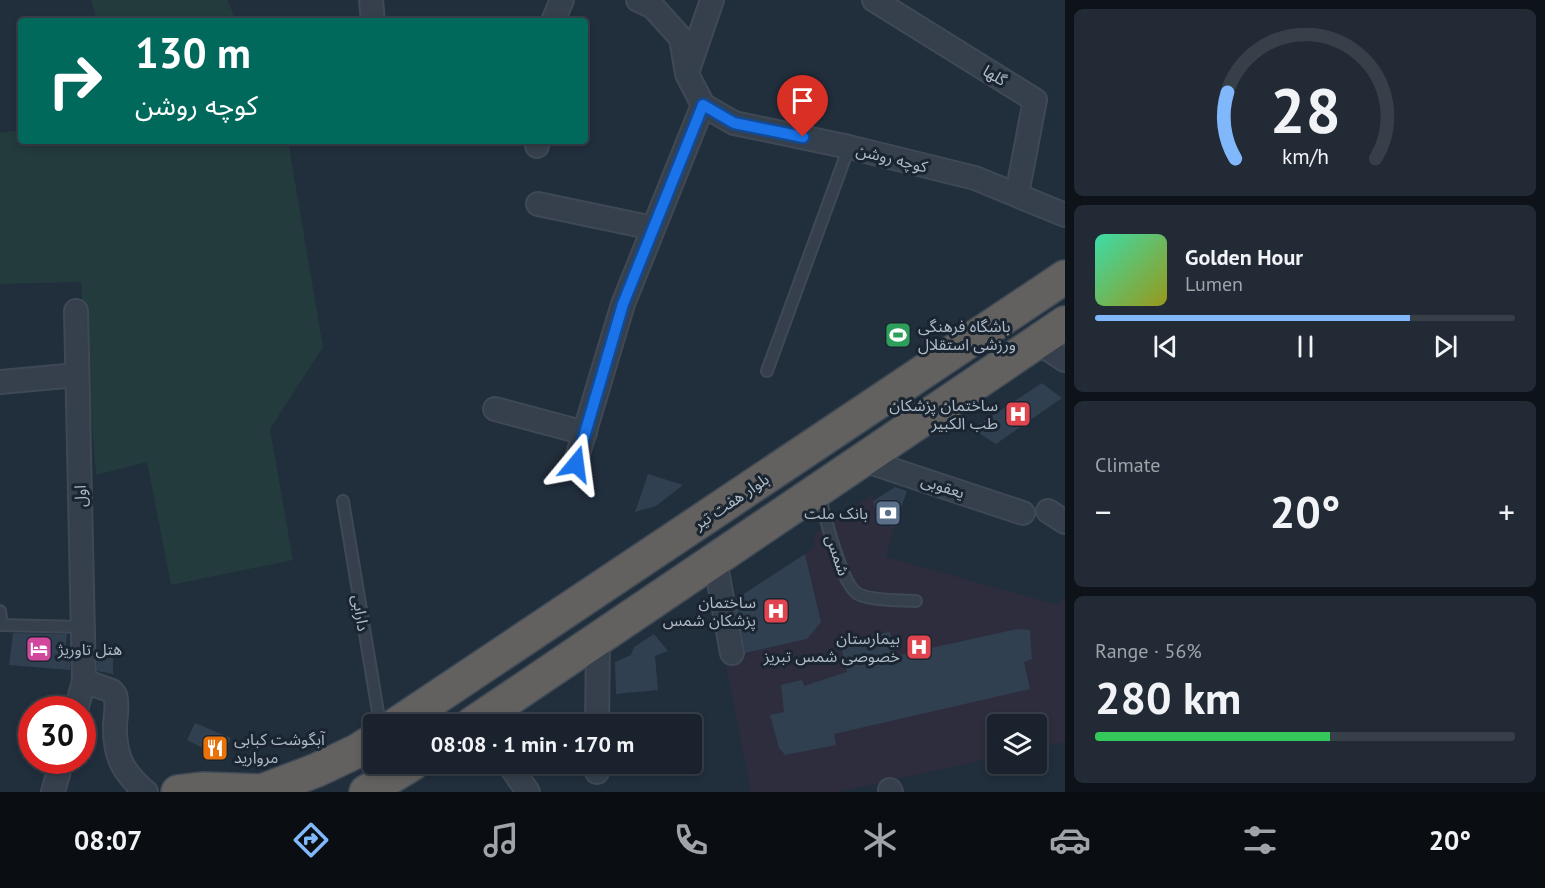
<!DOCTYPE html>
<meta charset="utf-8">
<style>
body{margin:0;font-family:"PT Sans","Noto Sans Arabic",sans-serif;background:#222a35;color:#f1f3f6;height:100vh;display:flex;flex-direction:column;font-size:22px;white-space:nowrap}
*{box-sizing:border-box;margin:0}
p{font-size:20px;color:#9fa4aa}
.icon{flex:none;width:33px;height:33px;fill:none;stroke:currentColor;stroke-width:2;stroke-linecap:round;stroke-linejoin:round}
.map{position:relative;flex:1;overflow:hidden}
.drawer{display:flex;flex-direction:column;gap:9px;padding:9px;background:#0e1319;width:480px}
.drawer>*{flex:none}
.top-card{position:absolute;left:18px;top:18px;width:570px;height:126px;border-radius:6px;box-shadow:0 3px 9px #0003,0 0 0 2px #373f49;background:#00695c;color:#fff;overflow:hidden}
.controls{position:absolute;left:987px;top:714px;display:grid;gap:12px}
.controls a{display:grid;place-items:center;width:60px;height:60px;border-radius:6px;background:#19222d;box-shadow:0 3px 9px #0003,0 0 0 2px #373f49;font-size:30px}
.speed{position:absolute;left:18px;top:696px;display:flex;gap:12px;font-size:30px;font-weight:700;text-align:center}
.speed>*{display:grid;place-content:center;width:78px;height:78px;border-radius:50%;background:#19222d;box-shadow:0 3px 9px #0003,0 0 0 2px #373f49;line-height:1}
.speed .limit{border:9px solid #d22;background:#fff;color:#111}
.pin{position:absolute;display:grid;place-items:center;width:51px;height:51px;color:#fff;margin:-62px -26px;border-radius:50% 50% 50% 0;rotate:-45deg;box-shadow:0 0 6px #0007}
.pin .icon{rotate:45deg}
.me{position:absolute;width:66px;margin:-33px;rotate:16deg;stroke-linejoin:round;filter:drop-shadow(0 0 4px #0008)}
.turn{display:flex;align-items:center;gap:21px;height:126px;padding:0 18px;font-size:27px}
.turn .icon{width:78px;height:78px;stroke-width:2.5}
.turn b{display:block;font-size:42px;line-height:51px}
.big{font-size:45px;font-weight:700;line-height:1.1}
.drawer .widget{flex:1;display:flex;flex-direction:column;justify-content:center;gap:9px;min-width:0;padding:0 21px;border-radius:9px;background:#222a35}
.drawer .dial{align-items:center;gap:0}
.dial svg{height:156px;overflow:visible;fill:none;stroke:#373f49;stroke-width:7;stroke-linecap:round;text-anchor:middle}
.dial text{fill:#f1f3f6;stroke:none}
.song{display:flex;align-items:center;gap:18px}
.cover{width:72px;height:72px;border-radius:9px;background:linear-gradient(135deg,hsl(160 70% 55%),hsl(60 70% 35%))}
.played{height:6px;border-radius:3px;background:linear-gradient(90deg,#81b8fc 75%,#373f49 75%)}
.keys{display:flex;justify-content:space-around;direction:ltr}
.heat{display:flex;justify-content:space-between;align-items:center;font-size:33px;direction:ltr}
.charge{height:9px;border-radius:4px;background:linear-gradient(90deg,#34c759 56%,#373f49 0)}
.trip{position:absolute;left:363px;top:714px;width:339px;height:60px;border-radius:6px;background:#19222d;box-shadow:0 3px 9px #0003,0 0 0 2px #373f49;font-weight:700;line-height:60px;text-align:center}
.tab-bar{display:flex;height:96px;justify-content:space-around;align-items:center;background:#0a0e12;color:#9fa4aa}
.tab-bar .icon{width:42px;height:42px}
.tab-bar .active{color:#81b8fc}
.tab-bar b{font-size:27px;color:#f1f3f6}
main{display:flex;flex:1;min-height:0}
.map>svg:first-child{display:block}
.medical{fill:#2e2d3d}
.green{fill:#233b3d}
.building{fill:#304050}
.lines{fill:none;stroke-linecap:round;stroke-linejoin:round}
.service-casing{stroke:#3e4955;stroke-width:14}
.minor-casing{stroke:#3e4955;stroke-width:26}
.trunk-casing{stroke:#404b57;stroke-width:36}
.service{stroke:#35404c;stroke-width:10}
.minor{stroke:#35404c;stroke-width:22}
.trunk{stroke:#62615f;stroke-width:33}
.route-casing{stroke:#114b97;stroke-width:15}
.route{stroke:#1a73e8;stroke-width:10}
.labels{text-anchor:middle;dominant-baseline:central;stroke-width:6;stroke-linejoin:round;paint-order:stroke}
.street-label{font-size:16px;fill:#b0bbc8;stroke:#1a2531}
.poi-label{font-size:16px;fill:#b0bbc8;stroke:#1a2531;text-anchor:end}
</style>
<main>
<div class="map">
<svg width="1065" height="792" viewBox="0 0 1065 792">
<rect width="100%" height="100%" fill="#212e3c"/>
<path class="medical" d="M 872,495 L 879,524 L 894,527 L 886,557 L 1058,605 L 1065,594 L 1065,742 L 1037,749 L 1036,724 L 998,724 L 997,757 L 838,792 L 751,792 L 725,658 L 807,639 L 821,621 L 805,554 L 815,547 L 814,534 L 834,520 L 849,520 L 849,510 Z"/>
<path class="green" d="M 91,0 L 227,0 L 237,21 L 97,21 Z
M 21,130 L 21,141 L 288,141 L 323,347 L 270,429 L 293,560 L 171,585 L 147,462 L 96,475 L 81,282 L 0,284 L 0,133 Z"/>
<path class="building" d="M 1042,383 L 1062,398 L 996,444 L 972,429 Z
M 648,474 L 683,485 L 656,506 L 635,512 Z
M 895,487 L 907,491 L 894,527 L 879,524 L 873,501 Z
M 805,554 L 821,622 L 807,639 L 745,653 L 736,599 Z
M 1017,629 L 1030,630 L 1032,659 L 1024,662 L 1030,689 L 834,734 L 836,745 L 785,755 L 779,748 L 770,715 L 784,712 L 781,685 L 802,680 L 804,686 L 847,672 L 840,642 L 890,632 L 895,656 Z
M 13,633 L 67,634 L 65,655 L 70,655 L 70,670 L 9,665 Z
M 654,634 L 668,651 L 655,656 L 658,690 L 616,694 L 615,662 L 631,655 L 634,647 Z
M 97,655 L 113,655 L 113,674 L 97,671 Z
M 195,723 L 231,738 L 221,757 L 187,740 Z"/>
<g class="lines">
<defs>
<path id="service" d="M 767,371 L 849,147
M 819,494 C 825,514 841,588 860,595 C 877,601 898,600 916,601
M 343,501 L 380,724
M 0,611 L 2,625
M 0,625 L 83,627"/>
<path id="minor" d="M 371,0 L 373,21
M 638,0 L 653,7 L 681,38 L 687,74 L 703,105 L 734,123 L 849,147 L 975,178 L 1065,215
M 874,0 L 1035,100 L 1017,194
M 553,21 L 562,0
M 688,70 L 712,0
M 537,146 L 538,141
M 538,204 L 653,228
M 76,311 L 84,681 L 76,710
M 1037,342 L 1065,360
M 0,382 L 77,375
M 495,409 L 585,433
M 863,460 L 1023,513
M 575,464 L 623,304 L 703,105
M 1048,511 L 1065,522
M 715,560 L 732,653
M 84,681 L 112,691 L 115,695 C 118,704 116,714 115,723 C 114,755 122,772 146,792
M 597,724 L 598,639
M 509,764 L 528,792
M 597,772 L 597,764
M 890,790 L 891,792
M 53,792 L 62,760"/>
<path id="trunk" d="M 397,724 L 1065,277
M 472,724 L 1065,323
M 178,792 L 204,789 L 262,791 L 317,770 L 357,751 L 374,740
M 366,792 L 412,764"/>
</defs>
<use href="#service" class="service-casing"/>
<use href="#minor" class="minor-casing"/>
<use href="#trunk" class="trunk-casing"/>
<use href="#service" class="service"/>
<use href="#minor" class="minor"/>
<use href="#trunk" class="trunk"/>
</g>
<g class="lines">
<defs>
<path id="route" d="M 576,464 L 623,304 L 703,105 L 734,123 L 803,137"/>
</defs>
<use href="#route" class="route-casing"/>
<use href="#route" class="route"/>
</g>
<defs>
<symbol id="stadium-square" viewBox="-11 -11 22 22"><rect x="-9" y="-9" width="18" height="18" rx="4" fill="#2e9e5b" stroke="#1a2531"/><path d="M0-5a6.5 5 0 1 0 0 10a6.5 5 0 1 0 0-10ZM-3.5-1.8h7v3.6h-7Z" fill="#fff"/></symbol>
<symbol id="hospital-square" viewBox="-11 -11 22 22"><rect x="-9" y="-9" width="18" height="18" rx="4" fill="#e0444e" stroke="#1a2531"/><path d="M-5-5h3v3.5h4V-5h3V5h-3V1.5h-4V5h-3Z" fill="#fff"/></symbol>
<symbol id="bank-square" viewBox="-11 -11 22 22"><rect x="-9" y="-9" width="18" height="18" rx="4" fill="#5c6f8a" stroke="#1a2531"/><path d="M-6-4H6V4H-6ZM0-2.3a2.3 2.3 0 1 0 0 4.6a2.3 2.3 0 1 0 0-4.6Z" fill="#fff"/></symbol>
<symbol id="hotel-square" viewBox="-11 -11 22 22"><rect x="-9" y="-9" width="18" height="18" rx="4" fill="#d1479c" stroke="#1a2531"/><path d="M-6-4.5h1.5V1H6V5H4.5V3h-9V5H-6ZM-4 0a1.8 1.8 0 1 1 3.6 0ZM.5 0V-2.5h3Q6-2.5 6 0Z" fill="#fff"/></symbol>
<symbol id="restaurant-square" viewBox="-11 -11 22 22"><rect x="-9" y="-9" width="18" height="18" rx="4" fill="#e8710a" stroke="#1a2531"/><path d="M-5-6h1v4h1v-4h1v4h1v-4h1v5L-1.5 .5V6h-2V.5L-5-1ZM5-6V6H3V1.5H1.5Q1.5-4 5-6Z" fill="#fff"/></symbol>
</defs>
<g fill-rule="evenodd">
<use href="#stadium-square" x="883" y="320" width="30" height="30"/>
<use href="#hospital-square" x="1003" y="399" width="30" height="30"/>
<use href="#bank-square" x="873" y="498" width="30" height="30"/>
<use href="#hospital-square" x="761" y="596" width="30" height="30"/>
<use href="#hospital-square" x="904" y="632" width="30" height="30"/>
<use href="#hotel-square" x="24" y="634" width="30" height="30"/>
<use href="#restaurant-square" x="200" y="733" width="30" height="30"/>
</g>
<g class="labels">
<g class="street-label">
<text transform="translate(995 75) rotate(32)">گلها</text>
<text transform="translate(892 158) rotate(14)">کوچه روشن</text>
<text transform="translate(943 486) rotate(18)">یعقوبی</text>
<text transform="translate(80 496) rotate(-91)">اول</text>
<text transform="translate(731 501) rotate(-34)">بلوار هفت تیر</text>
<text transform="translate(838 555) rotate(71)">شمس</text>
<text transform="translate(361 613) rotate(81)">دارابی</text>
</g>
<g class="poi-label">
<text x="918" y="326" text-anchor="start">باشگاه فرهنگی<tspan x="918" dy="18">ورزشی استقلال</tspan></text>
<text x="998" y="405">ساختمان پزشکان<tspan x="998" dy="18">طب الکبیر</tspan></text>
<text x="868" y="513">بانک ملت</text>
<text x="756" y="602">ساختمان<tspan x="756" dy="18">پزشکان شمس</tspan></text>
<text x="900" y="638">بیمارستان<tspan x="900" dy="18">خصوصی شمس تبریز</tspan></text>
<text x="58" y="649" text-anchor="start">هتل تاوریژ</text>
<text x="234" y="739" text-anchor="start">آبگوشت کبابی<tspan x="234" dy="18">مروارید</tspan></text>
</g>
</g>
</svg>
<div class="controls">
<a><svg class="icon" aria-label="layers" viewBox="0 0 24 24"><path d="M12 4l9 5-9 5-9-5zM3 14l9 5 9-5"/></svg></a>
</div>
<div class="speed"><div class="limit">30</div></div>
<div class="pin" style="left:803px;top:137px;background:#d93025"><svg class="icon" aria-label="arrive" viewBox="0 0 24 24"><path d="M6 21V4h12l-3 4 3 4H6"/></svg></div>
<svg class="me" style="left:576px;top:464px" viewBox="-20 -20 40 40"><path d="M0-17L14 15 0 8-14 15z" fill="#1a73e8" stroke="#fff" stroke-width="4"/></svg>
<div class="trip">08:08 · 1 min · 170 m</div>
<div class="top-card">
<div class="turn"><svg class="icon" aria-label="right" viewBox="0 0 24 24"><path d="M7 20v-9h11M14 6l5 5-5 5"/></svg><div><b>130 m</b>کوچه روشن</div></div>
</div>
</div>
<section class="drawer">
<div class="widget dial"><svg viewBox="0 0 100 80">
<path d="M14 69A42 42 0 1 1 86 69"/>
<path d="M14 69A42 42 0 0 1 10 35" stroke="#81b8fc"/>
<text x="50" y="56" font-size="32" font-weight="700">28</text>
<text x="50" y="72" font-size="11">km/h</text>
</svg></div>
<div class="widget">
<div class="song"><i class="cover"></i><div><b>Golden Hour</b><p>Lumen</p></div></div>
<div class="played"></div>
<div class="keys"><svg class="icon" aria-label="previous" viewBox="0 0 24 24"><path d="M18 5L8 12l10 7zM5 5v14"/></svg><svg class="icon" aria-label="pause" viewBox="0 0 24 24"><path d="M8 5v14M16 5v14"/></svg><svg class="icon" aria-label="next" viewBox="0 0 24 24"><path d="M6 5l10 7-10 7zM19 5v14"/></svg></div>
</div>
<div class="widget"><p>Climate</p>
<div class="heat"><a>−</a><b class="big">20°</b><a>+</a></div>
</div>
<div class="widget"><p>Range · 56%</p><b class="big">280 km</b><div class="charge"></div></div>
</section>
</main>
<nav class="tab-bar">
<b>08:07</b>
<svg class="icon active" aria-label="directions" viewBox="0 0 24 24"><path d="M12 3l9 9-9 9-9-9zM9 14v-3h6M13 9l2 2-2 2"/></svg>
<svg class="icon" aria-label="music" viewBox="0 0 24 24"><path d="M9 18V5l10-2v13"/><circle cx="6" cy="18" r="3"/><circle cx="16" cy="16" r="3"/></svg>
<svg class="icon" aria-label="phone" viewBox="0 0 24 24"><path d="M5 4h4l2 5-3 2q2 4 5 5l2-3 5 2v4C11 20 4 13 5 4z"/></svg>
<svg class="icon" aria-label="climate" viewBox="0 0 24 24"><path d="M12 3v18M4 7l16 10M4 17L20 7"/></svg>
<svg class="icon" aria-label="car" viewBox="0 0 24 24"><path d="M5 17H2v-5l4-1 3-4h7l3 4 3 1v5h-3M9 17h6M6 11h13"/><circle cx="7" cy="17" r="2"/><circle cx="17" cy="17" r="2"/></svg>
<svg class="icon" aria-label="filters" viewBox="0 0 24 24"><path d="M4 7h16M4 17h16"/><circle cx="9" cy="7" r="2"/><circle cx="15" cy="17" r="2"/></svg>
<b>20°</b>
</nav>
